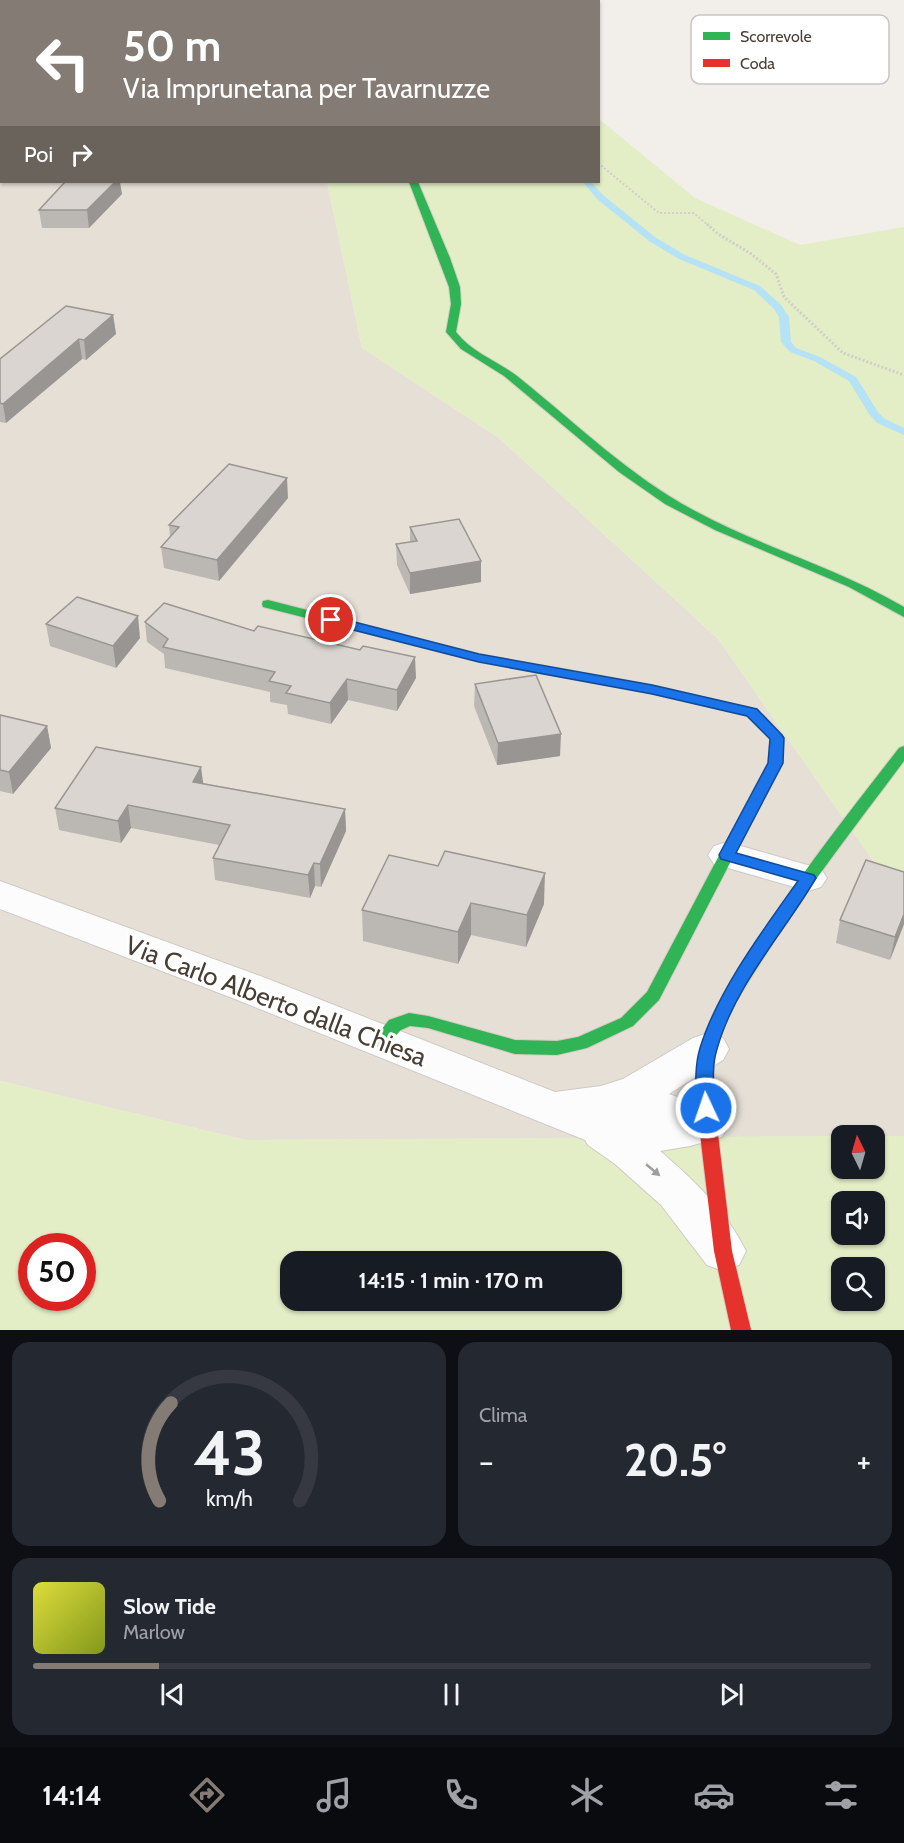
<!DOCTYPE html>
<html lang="it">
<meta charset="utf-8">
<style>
body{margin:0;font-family:Cabin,sans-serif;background:#242831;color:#f1f3f6;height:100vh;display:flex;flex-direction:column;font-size:22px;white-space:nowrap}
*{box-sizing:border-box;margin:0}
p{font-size:20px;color:#9ea1a6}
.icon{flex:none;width:33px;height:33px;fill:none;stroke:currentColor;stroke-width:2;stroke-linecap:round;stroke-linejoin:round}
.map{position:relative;height:1330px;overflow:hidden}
.panel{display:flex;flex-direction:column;gap:12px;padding:12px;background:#0d0f14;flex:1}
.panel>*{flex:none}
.top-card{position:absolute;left:0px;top:0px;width:600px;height:183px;box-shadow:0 2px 4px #0004;background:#847c74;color:#fff;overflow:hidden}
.needle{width:39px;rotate:355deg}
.fabs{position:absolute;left:831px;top:1125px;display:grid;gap:12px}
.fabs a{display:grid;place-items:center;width:54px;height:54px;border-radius:12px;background:#171b24;box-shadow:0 2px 4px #0004;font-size:30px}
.speed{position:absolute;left:18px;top:1233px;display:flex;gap:12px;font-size:30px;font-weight:700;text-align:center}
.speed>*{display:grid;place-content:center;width:78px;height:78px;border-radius:50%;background:#171b24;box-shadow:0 2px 4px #0004;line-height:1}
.speed .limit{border:9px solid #d22;background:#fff;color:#111}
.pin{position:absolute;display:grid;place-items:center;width:51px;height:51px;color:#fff;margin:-26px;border:3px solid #fff;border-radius:50%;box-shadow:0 2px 6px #0007}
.me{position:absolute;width:66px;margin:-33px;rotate:357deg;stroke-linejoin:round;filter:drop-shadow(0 0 4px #0008)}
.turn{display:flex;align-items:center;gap:21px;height:126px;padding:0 24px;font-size:27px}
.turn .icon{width:78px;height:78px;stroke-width:2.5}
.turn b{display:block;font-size:42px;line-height:51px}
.then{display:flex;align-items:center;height:57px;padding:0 24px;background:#0003;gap:12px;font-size:22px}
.big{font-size:45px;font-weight:800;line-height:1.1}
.panel .card{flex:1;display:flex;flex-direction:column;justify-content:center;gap:9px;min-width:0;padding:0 21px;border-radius:18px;background:#242831}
.panel .dial{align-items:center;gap:0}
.dial svg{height:156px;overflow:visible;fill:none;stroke:#363941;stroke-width:7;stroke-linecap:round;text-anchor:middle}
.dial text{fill:#f1f3f6;stroke:none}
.song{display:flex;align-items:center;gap:18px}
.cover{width:72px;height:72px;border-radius:9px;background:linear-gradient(135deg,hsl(60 70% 55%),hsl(70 70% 35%))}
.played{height:6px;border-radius:3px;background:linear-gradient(90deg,#847c74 15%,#363941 15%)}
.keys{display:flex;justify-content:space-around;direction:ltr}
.heat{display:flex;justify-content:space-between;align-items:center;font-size:33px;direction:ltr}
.panel .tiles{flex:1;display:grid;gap:12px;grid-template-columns:1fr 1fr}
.card:last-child{grid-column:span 2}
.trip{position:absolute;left:280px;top:1251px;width:342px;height:60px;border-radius:18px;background:#171b24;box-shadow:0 2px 4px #0004;font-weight:800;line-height:60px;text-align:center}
.dock{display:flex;height:96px;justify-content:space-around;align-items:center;background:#090b0e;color:#9ea1a6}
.dock .icon{width:42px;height:42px}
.dock .on{color:#847c74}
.dock b{font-size:27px;color:#f1f3f6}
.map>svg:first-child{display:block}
.residential{fill:#e6dfd6}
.green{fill:#e3eec7;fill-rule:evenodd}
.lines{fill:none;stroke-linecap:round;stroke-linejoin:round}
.stream{fill:#b5e2f4;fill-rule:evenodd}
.street-casing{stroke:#cecac5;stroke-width:2}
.fast-casing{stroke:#d3ccc1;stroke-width:2}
.jam-casing{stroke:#d3ccc1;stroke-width:2}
.path-far1{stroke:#d2cec9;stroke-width:2;stroke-dasharray:2 2;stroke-linecap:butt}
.path{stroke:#d2cec9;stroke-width:3;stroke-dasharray:2 2;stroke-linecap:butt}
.street{fill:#fdfcfc;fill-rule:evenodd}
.fast{fill:#30b455;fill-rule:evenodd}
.jam{fill:#e5322d;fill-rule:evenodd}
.wall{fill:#bbb7b3}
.shaded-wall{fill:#999592}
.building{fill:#dad5d0;stroke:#999592;stroke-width:1.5}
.oneway{fill:#a29d98}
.route{fill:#1a73e8;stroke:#114b97;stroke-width:1.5}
.labels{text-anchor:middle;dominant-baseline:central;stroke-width:6;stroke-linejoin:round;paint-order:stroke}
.near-street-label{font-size:26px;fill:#483e34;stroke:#fff}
.key{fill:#fff;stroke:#c8c5c2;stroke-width:1.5}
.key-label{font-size:16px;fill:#483e34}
</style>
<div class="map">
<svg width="904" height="1330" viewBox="0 0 904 1330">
<rect width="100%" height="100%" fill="#f2eeea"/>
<path class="residential" d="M 0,122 L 2,182 L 327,182 L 362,348 L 499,438 L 718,639 L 904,905 L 904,1136 L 245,1140 L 0,1081 Z"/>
<path class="green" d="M 599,119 L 695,198 L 800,245 L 904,227 L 904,905 L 718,639 L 499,438 L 362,348 L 327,182 L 598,182 Z
M 0,1081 L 245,1140 L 841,1136 L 842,1168 L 874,1168 L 875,1136 L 904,1136 L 904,1330 L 0,1330 ZM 842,1202 L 874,1202 L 874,1234 L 842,1234 ZM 32,1246 L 82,1246 L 82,1298 L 32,1298 ZM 291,1262 L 612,1262 L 612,1300 L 291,1300 ZM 842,1268 L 874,1268 L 874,1300 L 842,1300 Z"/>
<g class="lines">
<path class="stream" d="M 362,0 L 374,2 L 363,2 Z
M 583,182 L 591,182 L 603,195 L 655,237 L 685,255 L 760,286 L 781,305 L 789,317 L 791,342 L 796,348 L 820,357 L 856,377 L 878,412 L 885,419 L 904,428 L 904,435 L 877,423 L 869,414 L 849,381 L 814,361 L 790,352 L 781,342 L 779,317 L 774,309 L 754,290 L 679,259 L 649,241 L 597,199 Z"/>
<defs>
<path id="street" d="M 727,842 L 821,869 L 827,878 L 821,887 L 808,891 L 714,864 L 708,855 L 714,846 Z
M 0,881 L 263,977 L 555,1092 L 601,1086 L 623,1079 L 693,1038 L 708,1033 L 723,1038 L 729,1049 L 723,1060 L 669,1094 L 722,1113 L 729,1125 L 722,1137 L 690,1146 L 660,1151 C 693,1179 727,1212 746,1251 L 739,1265 L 723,1271 L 707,1265 L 661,1205 L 615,1164 L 588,1145 L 585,1140 L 235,999 L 0,909 Z"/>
<path id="fast" d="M 173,0 L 182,0 L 183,2 L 174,2 Z
M 409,182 L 418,182 L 450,258 L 460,287 L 461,304 L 456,332 C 473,354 501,362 522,380 C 579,426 632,478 697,512 C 764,548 838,568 904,607 L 904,617 L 849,587 L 715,530 L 665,504 L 619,472 L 504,376 L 461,349 L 446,332 L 451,304 L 449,287 Z
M 268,600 L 479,654 L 653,685 L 694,695 L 696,698 L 689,702 L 653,693 L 479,662 L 263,607 L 262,604 L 263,601 Z
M 904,746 L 904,761 C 854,828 802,894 759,965 C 742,991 724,1019 716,1050 C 712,1069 714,1089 715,1109 L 712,1114 L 706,1116 L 700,1114 C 691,1096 697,1056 703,1038 C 714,1008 732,981 749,954 C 794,882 847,815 899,748 Z
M 768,771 L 775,776 L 659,1000 L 633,1026 L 587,1048 L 557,1055 L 515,1054 L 428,1028 L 410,1026 L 401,1030 L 386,1046 L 380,1047 L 374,1046 L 372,1041 L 389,1020 L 409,1013 L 428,1016 L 515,1040 L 557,1041 L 578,1037 L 621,1018 L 647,992 L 761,776 Z"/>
<path id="jam" d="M 689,694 L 757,710 L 782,735 L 784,738 L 782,763 L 773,779 L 763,779 L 761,776 L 768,763 L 770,739 L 747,716 L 684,701 L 682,698 L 684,695 Z
M 706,1102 L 712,1104 L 715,1109 L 732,1251 L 751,1330 L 731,1330 L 714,1251 L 697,1109 L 700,1104 Z"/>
</defs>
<use href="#street" class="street-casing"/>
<use href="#fast" class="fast-casing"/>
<use href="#jam" class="jam-casing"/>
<path class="path-far1" d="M 415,0 L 419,2
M 598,163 L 659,213 L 694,213 L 709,226"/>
<path class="path" d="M 707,224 L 718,234 L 750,253 L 776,274 L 784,297 L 843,353 L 904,375"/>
<use href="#street" class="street"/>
<use href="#fast" class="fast"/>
<use href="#jam" class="jam"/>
</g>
<path class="wall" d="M 122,194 L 89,228 L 42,228 L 39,210 Z
M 113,315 L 116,334 L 86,360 L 82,359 L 6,423 L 0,422 L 0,359 Z
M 288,498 L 219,581 L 164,568 L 161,547 L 170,537 L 169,525 Z
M 410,527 L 481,561 L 481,582 L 410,594 L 397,565 L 396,544 L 410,542 Z
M 145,622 L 254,631 L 416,678 L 397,711 L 348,700 L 331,724 L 288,714 L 287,705 L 270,702 L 270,692 L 165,668 L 164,654 L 147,642 Z
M 46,624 L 140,638 L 116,668 L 50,646 Z
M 475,684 L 560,756 L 497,765 L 474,706 Z
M 0,715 L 47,726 L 51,748 L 13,794 L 0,791 Z
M 203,783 L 345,809 L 346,831 L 321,887 L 315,886 L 310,898 L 215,880 L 213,858 L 219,845 L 131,828 L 121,843 L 59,830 L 55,808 Z
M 389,855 L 544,904 L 526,947 L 471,935 L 458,964 L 363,941 L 362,910 Z
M 904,872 L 904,924 L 890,960 L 836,943 L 840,920 Z"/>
<path class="shaded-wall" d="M 65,0 L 158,0 L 152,2 L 59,2 Z
M 0,54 L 2,54 L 2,78 L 0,78 Z
M 115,182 L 120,182 L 122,194 L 89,228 L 87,210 Z
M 113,315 L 116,334 L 86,360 L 84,340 Z
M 79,339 L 82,359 L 6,423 L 3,404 Z
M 287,478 L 288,498 L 219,581 L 217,560 Z
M 481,561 L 481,582 L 410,594 L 410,573 Z
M 138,616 L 140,638 L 116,668 L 113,646 Z
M 415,657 L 416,678 L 397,711 L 397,690 Z
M 347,679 L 348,700 L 331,724 L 330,703 Z
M 47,726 L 51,748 L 13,794 L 9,772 Z
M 561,734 L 560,756 L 497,765 L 498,743 Z
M 201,767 L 204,789 L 193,782 Z
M 128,805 L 131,828 L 121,843 L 118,821 Z
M 345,809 L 346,831 L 321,887 L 320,864 Z
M 314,863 L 315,886 L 310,898 L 308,875 Z
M 545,873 L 544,904 L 526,947 L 527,915 Z
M 471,903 L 471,935 L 458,964 L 458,932 Z
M 904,914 L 904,924 L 890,960 L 895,937 Z"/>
<path class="building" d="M 0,0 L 65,0 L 59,2 L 2,2 L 2,54 L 0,54 L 0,21 L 1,12 L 0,12 Z
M 65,182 L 115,182 L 87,210 L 39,210 Z
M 66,306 L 113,315 L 84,340 L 79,339 L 3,404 L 0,403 L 0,359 Z
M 229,464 L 287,478 L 217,560 L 161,547 L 179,527 L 169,525 Z
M 459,519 L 481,561 L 410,573 L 396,544 L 417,541 L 410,527 Z
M 77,597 L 138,616 L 113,646 L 46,624 Z
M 164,603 L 254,631 L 258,626 L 360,650 L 363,646 L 415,657 L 397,690 L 347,679 L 330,703 L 286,693 L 291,686 L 269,681 L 275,672 L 163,647 L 168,639 L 145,622 Z
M 536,675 L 561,734 L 498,743 L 475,684 Z
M 0,715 L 47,726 L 9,772 L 0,770 Z
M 96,747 L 201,767 L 193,782 L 345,809 L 320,864 L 314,863 L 308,875 L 213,858 L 230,825 L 128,805 L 118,821 L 55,808 Z
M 445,851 L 545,873 L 527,915 L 471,903 L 458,932 L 362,910 L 389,855 L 438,866 Z
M 866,860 L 904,872 L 904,914 L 895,937 L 840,920 Z"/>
<defs><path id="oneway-solid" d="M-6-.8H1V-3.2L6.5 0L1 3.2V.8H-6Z" transform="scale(1.5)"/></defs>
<use class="oneway" href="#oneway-solid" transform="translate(653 1170) rotate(40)"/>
<path class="route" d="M 331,616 L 479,654 L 652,685 L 757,709 L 782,735 L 784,738 L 783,763 L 736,853 L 814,875 L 816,878 C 783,934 735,985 717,1049 C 711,1068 714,1088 715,1108 L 712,1113 L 706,1115 L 700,1113 L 697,1108 C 696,1088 694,1068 700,1048 C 718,990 763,930 798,881 L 721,859 L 719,855 L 768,763 L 770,739 L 747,716 L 652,694 L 479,662 L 326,623 L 324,620 Z"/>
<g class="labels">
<g class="near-street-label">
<text transform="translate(276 1001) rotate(21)">Via Carlo Alberto dalla Chiesa</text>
</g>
</g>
<rect x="691" y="15" width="198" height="69" rx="9" class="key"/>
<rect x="703" y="32" width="27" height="8" fill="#30b455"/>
<rect x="703" y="59" width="27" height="8" fill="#e5322d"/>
<g class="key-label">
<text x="740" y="42">Scorrevole</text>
<text x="740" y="69">Coda</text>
</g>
</svg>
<div class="fabs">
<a><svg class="needle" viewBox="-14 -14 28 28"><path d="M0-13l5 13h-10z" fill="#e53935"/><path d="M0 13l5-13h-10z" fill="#9ea1a6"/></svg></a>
<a><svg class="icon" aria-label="sound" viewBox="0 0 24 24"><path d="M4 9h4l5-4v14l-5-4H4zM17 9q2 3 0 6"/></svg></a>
<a><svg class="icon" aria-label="search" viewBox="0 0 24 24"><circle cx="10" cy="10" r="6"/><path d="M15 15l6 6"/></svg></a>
</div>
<div class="speed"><div class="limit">50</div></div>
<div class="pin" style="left:331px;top:620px;background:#d93025"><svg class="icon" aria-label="arrive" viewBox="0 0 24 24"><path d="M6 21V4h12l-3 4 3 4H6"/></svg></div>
<svg class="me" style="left:706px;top:1108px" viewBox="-20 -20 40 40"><circle r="17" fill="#1a73e8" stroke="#fff" stroke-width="3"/><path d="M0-11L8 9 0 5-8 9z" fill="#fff"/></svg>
<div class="trip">14:15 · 1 min · 170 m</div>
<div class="top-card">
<div class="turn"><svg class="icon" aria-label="left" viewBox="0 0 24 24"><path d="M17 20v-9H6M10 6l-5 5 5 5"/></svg><div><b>50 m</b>Via Imprunetana per Tavarnuzze</div></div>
<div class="then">Poi<svg class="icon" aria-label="right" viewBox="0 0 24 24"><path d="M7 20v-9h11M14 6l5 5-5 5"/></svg></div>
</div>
</div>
<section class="panel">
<div class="tiles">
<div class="card dial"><svg viewBox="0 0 100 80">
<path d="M14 69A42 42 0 1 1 86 69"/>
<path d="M14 69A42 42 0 0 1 20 19" stroke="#847c74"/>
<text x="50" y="56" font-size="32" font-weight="700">43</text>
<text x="50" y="72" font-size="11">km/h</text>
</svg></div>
<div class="card"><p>Clima</p>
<div class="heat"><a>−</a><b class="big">20.5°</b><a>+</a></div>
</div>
<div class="card">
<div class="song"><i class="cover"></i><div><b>Slow Tide</b><p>Marlow</p></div></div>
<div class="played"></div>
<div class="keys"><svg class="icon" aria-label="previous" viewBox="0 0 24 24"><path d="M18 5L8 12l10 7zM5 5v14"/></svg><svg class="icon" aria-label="pause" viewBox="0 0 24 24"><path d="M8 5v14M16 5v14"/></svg><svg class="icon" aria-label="next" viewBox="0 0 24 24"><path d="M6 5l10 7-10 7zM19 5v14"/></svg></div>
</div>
</div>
</section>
<nav class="dock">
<b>14:14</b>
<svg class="icon on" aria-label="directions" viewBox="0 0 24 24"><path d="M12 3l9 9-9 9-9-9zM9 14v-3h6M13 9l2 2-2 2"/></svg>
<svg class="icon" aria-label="music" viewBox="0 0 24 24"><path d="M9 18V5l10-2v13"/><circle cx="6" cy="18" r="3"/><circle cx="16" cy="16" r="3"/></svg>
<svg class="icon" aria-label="phone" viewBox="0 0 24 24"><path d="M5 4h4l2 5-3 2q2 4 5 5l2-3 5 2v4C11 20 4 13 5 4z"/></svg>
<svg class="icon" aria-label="climate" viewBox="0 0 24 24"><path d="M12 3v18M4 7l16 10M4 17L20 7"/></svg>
<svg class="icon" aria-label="car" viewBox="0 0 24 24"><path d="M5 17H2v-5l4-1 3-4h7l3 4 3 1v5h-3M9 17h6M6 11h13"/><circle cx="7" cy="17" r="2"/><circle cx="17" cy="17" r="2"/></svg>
<svg class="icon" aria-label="filters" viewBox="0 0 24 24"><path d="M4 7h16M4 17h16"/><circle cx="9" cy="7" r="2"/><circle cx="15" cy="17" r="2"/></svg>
</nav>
